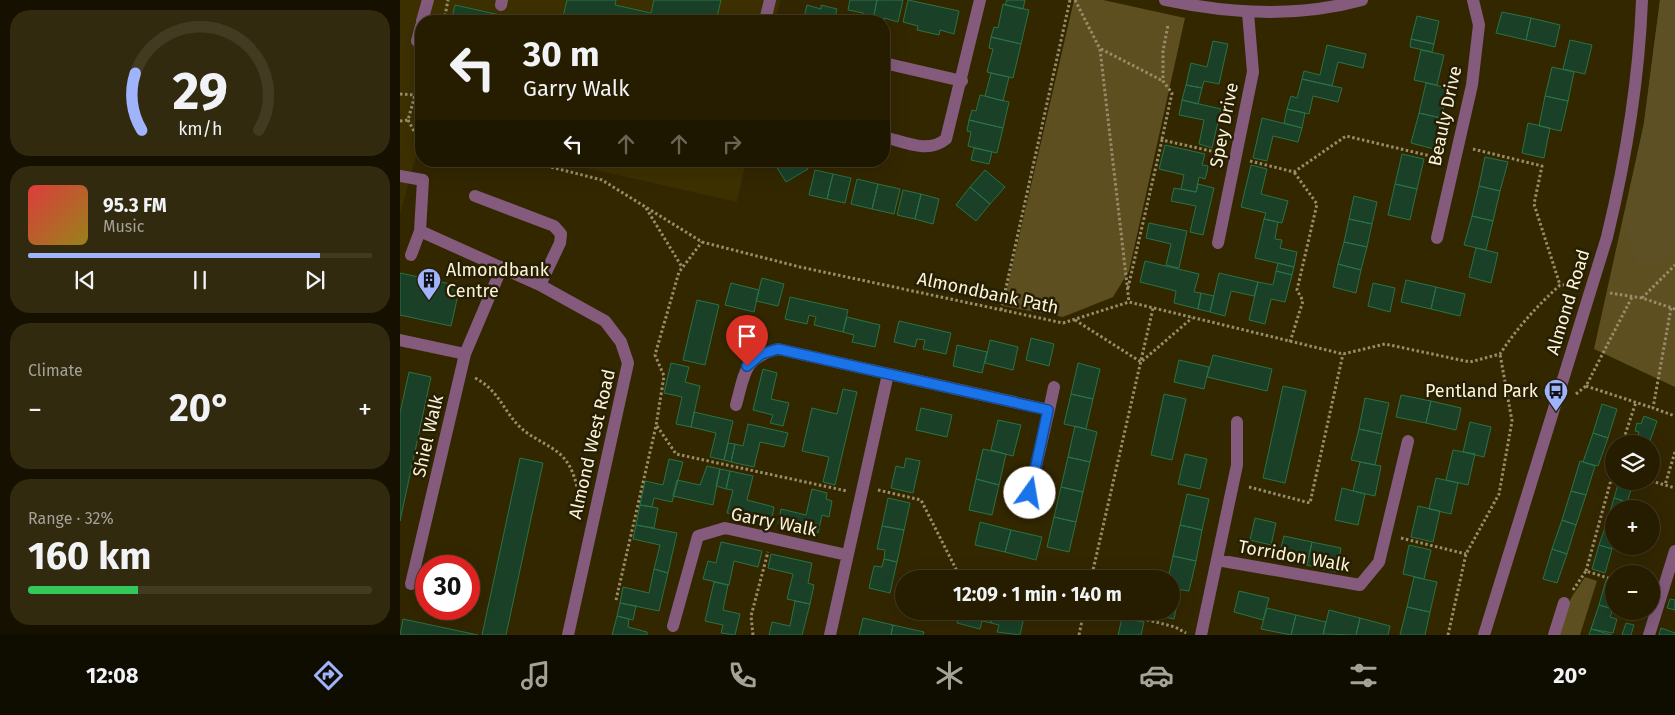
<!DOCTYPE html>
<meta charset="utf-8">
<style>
body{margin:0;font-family:"Fira Sans",sans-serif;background:#322a0f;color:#f1f3f6;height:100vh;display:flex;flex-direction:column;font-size:19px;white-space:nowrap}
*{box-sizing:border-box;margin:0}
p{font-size:16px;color:#a4a299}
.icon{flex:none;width:28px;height:28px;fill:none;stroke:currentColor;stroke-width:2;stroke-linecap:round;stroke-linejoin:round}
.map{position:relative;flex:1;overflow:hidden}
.side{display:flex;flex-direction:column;gap:10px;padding:10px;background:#151000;width:400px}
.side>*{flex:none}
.guide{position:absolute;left:15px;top:15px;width:475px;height:152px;border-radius:20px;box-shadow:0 5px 20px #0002,0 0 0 1px #423b22;background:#261d00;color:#f1f3f6;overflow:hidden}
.tools{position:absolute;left:1205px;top:435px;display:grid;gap:10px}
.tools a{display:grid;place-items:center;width:55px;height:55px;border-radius:50%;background:#261d00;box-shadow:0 5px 20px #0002,0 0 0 1px #423b22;font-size:25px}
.speed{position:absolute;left:15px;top:555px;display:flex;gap:10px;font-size:25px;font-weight:700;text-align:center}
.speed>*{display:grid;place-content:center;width:65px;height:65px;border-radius:50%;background:#261d00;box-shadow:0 5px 20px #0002,0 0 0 1px #423b22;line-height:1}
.speed .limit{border:8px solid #d22;background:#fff;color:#111}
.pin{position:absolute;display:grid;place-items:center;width:42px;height:42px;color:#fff;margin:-51px -21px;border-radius:50% 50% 50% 0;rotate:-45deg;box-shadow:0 0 5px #0007}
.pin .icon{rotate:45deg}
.me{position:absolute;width:55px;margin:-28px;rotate:13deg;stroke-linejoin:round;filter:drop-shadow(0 0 4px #0008)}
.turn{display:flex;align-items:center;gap:18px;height:105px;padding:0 25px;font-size:22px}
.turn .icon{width:65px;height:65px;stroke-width:2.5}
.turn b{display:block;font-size:35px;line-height:42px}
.lanes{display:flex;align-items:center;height:48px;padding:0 25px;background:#0003;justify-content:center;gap:25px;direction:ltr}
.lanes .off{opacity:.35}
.big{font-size:38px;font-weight:700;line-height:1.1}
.side .widget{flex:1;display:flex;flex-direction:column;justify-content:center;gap:8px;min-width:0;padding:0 18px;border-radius:20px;background:#322a0f}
.side .dial{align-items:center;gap:0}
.dial svg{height:130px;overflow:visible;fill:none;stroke:#423b22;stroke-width:7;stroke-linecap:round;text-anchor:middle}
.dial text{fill:#f1f3f6;stroke:none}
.song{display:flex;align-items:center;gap:15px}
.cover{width:60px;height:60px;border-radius:8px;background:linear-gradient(135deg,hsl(0 70% 55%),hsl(50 70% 35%))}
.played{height:5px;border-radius:2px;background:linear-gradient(90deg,#a0b3fd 85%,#423b22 85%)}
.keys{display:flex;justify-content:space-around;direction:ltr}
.heat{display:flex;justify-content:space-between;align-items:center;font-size:28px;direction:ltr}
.charge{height:8px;border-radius:4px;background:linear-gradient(90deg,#34c759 32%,#423b22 0)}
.trip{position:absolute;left:495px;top:570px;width:285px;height:50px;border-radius:25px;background:#261d00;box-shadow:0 5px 20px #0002,0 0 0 1px #423b22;font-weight:700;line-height:50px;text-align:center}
.tabs{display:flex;height:80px;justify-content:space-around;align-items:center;background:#0f0c00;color:#a4a299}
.tabs .icon{width:35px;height:35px}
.tabs .on{color:#a0b3fd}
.tabs b{font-size:22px;color:#f1f3f6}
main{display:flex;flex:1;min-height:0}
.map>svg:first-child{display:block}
.built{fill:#3d3000}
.green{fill:#5d4f1f}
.forest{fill:#5e5025}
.building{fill:#1a4128;stroke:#2b7245}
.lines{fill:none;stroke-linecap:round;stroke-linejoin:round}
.path{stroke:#988d6b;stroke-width:3;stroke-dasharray:2.5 2.5;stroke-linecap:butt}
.minor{stroke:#845b7d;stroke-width:12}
.route-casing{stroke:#114b97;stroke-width:12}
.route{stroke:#1a73e8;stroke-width:9}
.labels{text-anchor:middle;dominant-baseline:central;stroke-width:5;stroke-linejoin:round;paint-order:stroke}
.street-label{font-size:18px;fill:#fdf4d6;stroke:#261f06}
.poi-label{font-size:18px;fill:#fdf4d6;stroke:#261f06;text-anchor:start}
</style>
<main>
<section class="side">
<div class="widget dial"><svg viewBox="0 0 100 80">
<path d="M14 69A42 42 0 1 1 86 69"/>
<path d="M14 69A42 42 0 0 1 10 34" stroke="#a0b3fd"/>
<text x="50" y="56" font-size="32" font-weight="700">29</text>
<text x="50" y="72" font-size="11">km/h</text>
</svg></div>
<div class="widget">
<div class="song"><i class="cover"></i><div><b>95.3 FM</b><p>Music</p></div></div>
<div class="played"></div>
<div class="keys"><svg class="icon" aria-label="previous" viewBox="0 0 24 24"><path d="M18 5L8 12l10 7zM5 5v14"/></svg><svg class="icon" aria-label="pause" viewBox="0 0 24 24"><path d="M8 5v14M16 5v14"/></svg><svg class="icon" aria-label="next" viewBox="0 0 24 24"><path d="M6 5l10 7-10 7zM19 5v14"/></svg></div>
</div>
<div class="widget"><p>Climate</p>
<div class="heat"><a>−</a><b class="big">20°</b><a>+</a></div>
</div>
<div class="widget"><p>Range · 32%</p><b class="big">160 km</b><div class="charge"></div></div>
</section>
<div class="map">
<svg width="1275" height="635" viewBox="0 0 1275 635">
<rect width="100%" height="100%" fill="#332700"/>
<path class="built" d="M 0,0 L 380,0 L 376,21 L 21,21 L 21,138 L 0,214 Z
M 156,161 L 346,161 L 337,202 Z"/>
<path class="green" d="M 674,0 L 703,0 L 785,18 L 729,271 L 713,297 L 663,317 L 603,306 Z
M 1260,0 L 1275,0 L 1275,387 L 1194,349 L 1244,123 Z
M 1185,577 L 1197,581 L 1180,635 L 1160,635 L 1171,598 Z"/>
<path class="forest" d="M 1260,0 L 1275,0 L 1275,252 L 1266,261 L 1241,266 L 1233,255 L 1224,220 L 1244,123 Z"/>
<path class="building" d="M 167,0 L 216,0 L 215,5 L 251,13 L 254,0 L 321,0 L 316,21 L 162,21 Z
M 450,0 L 477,0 L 473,20 L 462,18 L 463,13 L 448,10 Z
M 477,0 L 503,0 L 498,22 L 484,18 L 484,21 L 473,20 Z
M 508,0 L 559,11 L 554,34 L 540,30 L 539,35 L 517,30 L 518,26 L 503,22 Z
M 607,0 L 625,0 L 623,9 L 605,5 Z
M 603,4 L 629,10 L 621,44 L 591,37 L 594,27 L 598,28 Z
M 55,5 L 100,15 L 99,21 L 51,21 Z
M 407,5 L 421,9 L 421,5 L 437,9 L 434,21 L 403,21 Z
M 1102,12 L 1131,18 L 1126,40 L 1096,33 Z
M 1017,16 L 1039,21 L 1034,44 L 1011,39 Z
M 1131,18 L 1160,25 L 1155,47 L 1126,40 Z
M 591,37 L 621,44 L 613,78 L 587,72 L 593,49 L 589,48 Z
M 1011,39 L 1034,44 L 1032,52 L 1010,47 Z
M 1170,40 L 1192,45 L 1185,74 L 1163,69 Z
M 813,41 L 828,44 L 819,84 L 804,81 L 802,88 L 786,85 L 791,63 L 807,67 Z
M 927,45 L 966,54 L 963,68 L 938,62 L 932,86 L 902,79 L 904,71 L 920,75 Z
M 1021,50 L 1044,55 L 1037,85 L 1014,80 Z
M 1152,67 L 1174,72 L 1168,101 L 1145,96 Z
M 591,73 L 609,77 L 603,101 L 585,96 Z
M 902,79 L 942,88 L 938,102 L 913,96 L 909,114 L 887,109 L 891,96 L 897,98 Z
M 1026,83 L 1048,88 L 1041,118 L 1019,113 Z
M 786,85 L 802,88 L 798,104 L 782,100 Z
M 580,95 L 609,102 L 603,128 L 569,120 L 572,110 L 576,111 Z
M 1145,96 L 1168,101 L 1161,131 L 1139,126 Z
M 782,100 L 821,109 L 812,148 L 799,144 L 804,120 L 779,115 Z
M 887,109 L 905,113 L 902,128 L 884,123 Z
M 1019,113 L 1041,118 L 1034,149 L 1011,143 Z
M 862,118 L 902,128 L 898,142 L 873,136 L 867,161 L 853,158 Z
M 569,120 L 603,128 L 597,153 L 568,146 L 571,132 L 567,131 Z
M 1128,123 L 1150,128 L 1144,158 L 1122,153 Z
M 765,145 L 805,154 L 802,165 L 808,166 L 807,172 L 805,179 L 799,177 L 796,192 L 781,189 L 784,175 L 759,169 Z
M 574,148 L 592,152 L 589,164 L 571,160 Z
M 1002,154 L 1024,159 L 1017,189 L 995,184 Z
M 1085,157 L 1108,162 L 1100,191 L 1079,186 Z
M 377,161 L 403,161 L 408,169 L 386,182 L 374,163 Z
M 851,165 L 867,169 L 861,194 L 888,201 L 882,223 L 864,219 L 866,213 L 841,207 Z
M 415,170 L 433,174 L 427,199 L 409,195 Z
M 585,170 L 605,187 L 590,204 L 570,187 Z
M 433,174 L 451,178 L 445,203 L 427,199 Z
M 457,179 L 478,184 L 472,209 L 451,204 Z
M 478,184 L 500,189 L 494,214 L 472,209 Z
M 798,184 L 814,188 L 803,235 L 790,232 L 796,206 L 771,201 L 774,188 L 796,192 Z
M 995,184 L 1017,189 L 1010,220 L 988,215 Z
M 1079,186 L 1100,191 L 1093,221 L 1072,216 Z
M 570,187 L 590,204 L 576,221 L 556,205 Z
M 503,190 L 521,194 L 515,219 L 497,215 Z
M 521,194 L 539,199 L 533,224 L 515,219 Z
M 954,196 L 977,202 L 972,224 L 949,219 Z
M 1072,216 L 1093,221 L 1086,250 L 1064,245 Z
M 864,219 L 878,222 L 875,239 L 882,240 L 880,248 L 897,252 L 894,267 L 855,258 Z
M 949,219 L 972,224 L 967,247 L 944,242 Z
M 749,223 L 787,231 L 779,268 L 766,265 L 771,244 L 746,238 Z
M 944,242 L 967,247 L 961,270 L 938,264 Z
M 1076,248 L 1098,253 L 1091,283 L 1069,277 Z
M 745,261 L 799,274 L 794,292 L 801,293 L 798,309 L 774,303 L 776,291 L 740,282 Z
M 878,263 L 894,267 L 892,275 L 876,271 Z
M 938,264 L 961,270 L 956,293 L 933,287 Z
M 876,271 L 892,275 L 885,302 L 871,299 L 865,324 L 849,320 L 858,282 L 873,285 Z
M 0,273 L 60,286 L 51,326 L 0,315 Z
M 819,273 L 858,282 L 854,296 L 831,291 L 825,316 L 810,312 Z
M 362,278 L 384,284 L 378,306 L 356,301 Z
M 1006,280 L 1036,287 L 1031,309 L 1001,302 Z
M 331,283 L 359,290 L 354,312 L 325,305 Z
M 973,283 L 995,288 L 990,312 L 968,306 Z
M 1036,287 L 1065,294 L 1060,316 L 1031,309 Z
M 801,293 L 814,296 L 810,312 L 798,309 Z
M 390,297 L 448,310 L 443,332 L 414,325 L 416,317 L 409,315 L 407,324 L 385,319 Z
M 297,300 L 319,305 L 305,365 L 283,360 Z
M 447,317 L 480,325 L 475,347 L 452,342 L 454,335 L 443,332 Z
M 499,321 L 551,333 L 546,354 L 523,349 L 525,340 L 517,339 L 515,347 L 494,342 Z
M 631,338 L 654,344 L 649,366 L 626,360 Z
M 590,340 L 618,347 L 613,370 L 585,363 Z
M 557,345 L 587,352 L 582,373 L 553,366 Z
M 813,355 L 872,369 L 867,391 L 807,377 Z
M 779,360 L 809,367 L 804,389 L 774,382 Z
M 271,363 L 289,367 L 285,382 L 300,386 L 291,427 L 276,424 L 282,397 L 264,393 Z
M 678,363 L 700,369 L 693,399 L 671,394 Z
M 363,369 L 377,373 L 371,399 L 389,403 L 383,426 L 370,423 L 373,415 L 353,410 Z
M 9,372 L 31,377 L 0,521 L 0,413 Z
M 883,386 L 906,391 L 885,483 L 863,478 Z
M 443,389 L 457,392 L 435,485 L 423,482 L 429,457 L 402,451 L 412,408 L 437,414 Z
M 671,394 L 693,399 L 686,429 L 664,424 Z
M 764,394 L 786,399 L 772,460 L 751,455 Z
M 1001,395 L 1031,401 L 1026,423 L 996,417 Z
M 965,398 L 989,403 L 982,434 L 959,429 Z
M 1031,401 L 1061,408 L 1056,430 L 1026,423 Z
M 1202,404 L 1217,409 L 1208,438 L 1193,433 Z
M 521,408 L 552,415 L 547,437 L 516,430 Z
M 294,412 L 333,421 L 324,460 L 310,457 L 316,433 L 291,427 Z
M 1244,416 L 1257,421 L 1249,444 L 1236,444 L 1239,432 L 1235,431 L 1237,423 L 1241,424 Z
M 598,420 L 621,425 L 613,456 L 591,450 Z
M 1070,422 L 1091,427 L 1084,457 L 1063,452 Z
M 348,424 L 388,433 L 384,447 L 360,442 L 354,467 L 331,462 L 335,444 L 343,446 Z
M 675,426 L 697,432 L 690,462 L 668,457 Z
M 959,429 L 982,434 L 975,465 L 951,460 Z
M 1193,433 L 1208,438 L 1198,466 L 1183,462 Z
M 328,443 L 335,444 L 331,462 L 324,460 Z
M 583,449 L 606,454 L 599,485 L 576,479 Z
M 1053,450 L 1075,454 L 1068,485 L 1046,480 Z
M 785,454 L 807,459 L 800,489 L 778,484 Z
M 668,457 L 690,462 L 683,492 L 661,487 Z
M 120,458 L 143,463 L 106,635 L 82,635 Z
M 506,458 L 520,461 L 513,493 L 491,488 L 496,466 L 504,468 Z
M 269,459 L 283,462 L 272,502 L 254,498 L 252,507 L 240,505 L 245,481 L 263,485 Z
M 1180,461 L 1195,466 L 1186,495 L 1171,491 Z
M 960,462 L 981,466 L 975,496 L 953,491 Z
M 307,466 L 320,469 L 313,505 L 273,496 L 277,480 L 300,485 Z
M 320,469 L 330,471 L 326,489 L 316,486 Z
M 330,471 L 353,476 L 347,500 L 374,507 L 371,523 L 327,513 L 333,490 L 326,489 Z
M 1036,478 L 1058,483 L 1051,514 L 1029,509 Z
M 576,479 L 599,485 L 592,515 L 569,510 Z
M 1219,481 L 1234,481 L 1227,502 L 1214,498 Z
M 661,487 L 683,492 L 676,522 L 654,517 Z
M 942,488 L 965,494 L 958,525 L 935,520 Z
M 412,489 L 427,493 L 426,499 L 432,501 L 429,517 L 422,515 L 418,533 L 378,524 L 381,509 L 406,515 Z
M 1171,491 L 1186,495 L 1176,525 L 1162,520 Z
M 787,494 L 809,499 L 802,530 L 780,525 Z
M 488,498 L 510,503 L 504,530 L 482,526 Z
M 1214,498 L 1227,502 L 1225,509 L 1214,509 L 1214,524 L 1207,522 Z
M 240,505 L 258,508 L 254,528 L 236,525 Z
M 1018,506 L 1040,511 L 1033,542 L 1011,537 Z
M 654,517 L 676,522 L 669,552 L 647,547 Z
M 855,518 L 876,523 L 871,545 L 850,540 Z
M 1162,520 L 1176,525 L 1167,554 L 1152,549 Z
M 580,522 L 611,530 L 605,552 L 575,545 Z
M 1207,522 L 1214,524 L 1212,549 L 1199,545 Z
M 236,525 L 277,533 L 268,573 L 254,569 L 260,545 L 233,539 Z
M 780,525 L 802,530 L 796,561 L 773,556 Z
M 482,526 L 504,530 L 497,562 L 484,559 L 485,550 L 477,549 Z
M 611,530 L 642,537 L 636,560 L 605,552 Z
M 884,536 L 912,542 L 907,565 L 878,559 Z
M 321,542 L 362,551 L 358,567 L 334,561 L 329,585 L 303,579 L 308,561 L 316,563 Z
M 912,542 L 941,548 L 936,572 L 907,565 Z
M 1009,545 L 1031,550 L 1024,579 L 1003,574 Z
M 1199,545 L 1212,549 L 1205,573 L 1192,569 Z
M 1152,549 L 1167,554 L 1157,583 L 1143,579 Z
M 371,554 L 412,563 L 408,583 L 414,585 L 410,604 L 387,599 L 393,574 L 368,568 Z
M 773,556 L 796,561 L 789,591 L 771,588 L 771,579 L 768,579 Z
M 484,559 L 497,562 L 490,593 L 469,588 L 474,566 L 482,567 Z
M 254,569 L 268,573 L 259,611 L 220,603 L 223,587 L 249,593 Z
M 1014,577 L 1037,582 L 1030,612 L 1007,607 Z
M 1206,580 L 1214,583 L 1213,609 L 1199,605 Z
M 314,582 L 328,585 L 323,610 L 340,614 L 335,635 L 321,633 L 323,625 L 305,621 Z
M 771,588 L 780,590 L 774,619 L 751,614 L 752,611 L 771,611 Z
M 839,591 L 869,598 L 863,620 L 834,612 Z
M 1270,599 L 1275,600 L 1275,610 L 1267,608 Z
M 395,601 L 410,604 L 402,635 L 369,635 L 372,622 L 390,626 Z
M 220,603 L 236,606 L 233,620 L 217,616 Z
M 1199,605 L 1213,609 L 1210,617 L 1217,619 L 1213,633 L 1191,629 Z
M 1007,607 L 1030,612 L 1025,635 L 1000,635 Z
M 867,608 L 896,615 L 891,635 L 861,629 Z
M 929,610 L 960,618 L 956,635 L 923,634 Z
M 560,611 L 593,611 L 591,623 L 582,621 L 580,629 L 557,623 Z
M 593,611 L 624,617 L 620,635 L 597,632 L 599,625 L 591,623 Z
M 896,615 L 926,622 L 923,635 L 891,635 Z
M 217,616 L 229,619 L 228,627 L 247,632 L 247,635 L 212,635 Z
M 463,618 L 493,625 L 491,635 L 459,635 Z
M 722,618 L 744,622 L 741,635 L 718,635 Z
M 960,618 L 990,626 L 988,635 L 956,635 Z
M 3,619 L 78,635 L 0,635 Z
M 1226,623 L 1234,625 L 1231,635 L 1222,635 Z
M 493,625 L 524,632 L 523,635 L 491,635 Z
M 1261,628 L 1275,633 L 1275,635 L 1259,635 Z
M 1191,629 L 1212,635 L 1189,635 Z"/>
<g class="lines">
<path class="path" d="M 675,0 L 700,49 L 729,302
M 44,21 L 48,0
M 701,49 L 763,81
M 0,94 L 15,95
M 8,120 L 15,133 L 21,135
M 0,121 L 8,120 L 15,95 L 21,89
M 762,139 L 772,93 L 763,81 L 763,51 L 768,25
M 1073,149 L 1142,166 L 1134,204 L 1160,285
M 127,161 L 202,180 L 302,242 L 400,267 L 663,323 L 729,302 L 943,354 L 985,344 L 1070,362 L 1100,354 C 1117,328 1137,306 1160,285 L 1172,285
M 850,161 L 894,172 L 946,136 L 1039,158
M 246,208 L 282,267
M 728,288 L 762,140 L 820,153
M 1210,293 L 1242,298 L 1275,309
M 1242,298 L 1275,265
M 1271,308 L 1253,408 L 1275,416
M 601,310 L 670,0
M 675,320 L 741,362 L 792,318
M 890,342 L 903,301 L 897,290 L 917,204 L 894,172
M 75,378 C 99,390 103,411 121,428 C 133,439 151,445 162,456 C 174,468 177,486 180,502
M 1186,386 L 1253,408
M 1176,394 L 1186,386 L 1232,297
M 257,426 L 276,454 L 447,491
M 1222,444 L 1236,402
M 1275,452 L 1265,485 L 1275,488
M 1251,481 L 1265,485
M 849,487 L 910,503 L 943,354
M 478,490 L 521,500 L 559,575 L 579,579
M 1001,538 L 1066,554
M 1186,571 L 1214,469
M 691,579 L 753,308
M 1173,590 L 1186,571 L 1214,580
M 216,600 L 256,426 L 264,376 L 255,355 L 279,272 L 302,242
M 713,611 L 775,627 L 786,633
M 353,635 L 351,616 L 368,552
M 679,635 L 684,611
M 1048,635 L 1066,554 L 1099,494 L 1112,421 L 1100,354"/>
<path class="minor" d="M 765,0 C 830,14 897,18 962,0
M 101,5 L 102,0
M 22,21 L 28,0
M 365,21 L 370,0
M 17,41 L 21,26
M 484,63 L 562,81
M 484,137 C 505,142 528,154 546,139 L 580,0
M 0,176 L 23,180 L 20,231
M 75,196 L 154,226 L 161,234 L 160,243 L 140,285
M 1037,238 L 1072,85 L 1079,25 L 1073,0
M 818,243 L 853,72 L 848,13
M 11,255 L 20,231 L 140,285 L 205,321 L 221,342 L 228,363 L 168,635
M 0,340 L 65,354
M 336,405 C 345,373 343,358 378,349 L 649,410 L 626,509
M 649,410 L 654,387
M 817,560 L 960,585 L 979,562 L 1008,441
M 11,584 L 65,354 L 102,267
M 273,626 L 298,536 L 325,528 L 447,555
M 430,635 L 488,374
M 801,635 L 837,465 L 837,422
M 1084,635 L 1207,237 C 1226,159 1239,80 1242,0
M 1154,635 L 1164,603
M 1249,635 L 1275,551"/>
</g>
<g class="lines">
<defs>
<path id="route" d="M 347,366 L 361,354 L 378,349 L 648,410 L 630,493"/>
</defs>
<use href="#route" class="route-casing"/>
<use href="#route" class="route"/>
</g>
<defs>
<symbol id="building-pin" viewBox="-11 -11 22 30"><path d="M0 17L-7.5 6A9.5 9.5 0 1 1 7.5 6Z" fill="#a0b3fd" stroke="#261f06"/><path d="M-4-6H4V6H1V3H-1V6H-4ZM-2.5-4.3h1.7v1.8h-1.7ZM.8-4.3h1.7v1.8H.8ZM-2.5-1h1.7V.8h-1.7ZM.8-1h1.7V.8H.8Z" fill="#111"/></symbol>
<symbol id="bus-pin" viewBox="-11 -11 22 30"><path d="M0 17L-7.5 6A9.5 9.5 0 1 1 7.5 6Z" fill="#a0b3fd" stroke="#261f06"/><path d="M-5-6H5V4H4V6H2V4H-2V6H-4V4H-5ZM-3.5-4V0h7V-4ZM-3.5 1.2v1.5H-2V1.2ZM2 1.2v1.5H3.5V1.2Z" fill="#111"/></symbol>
</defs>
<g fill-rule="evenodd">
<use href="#building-pin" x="15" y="266" width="28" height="38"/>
<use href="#bus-pin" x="1142" y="377" width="28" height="38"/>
</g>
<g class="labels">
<g class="street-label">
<text transform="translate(1045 116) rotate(-78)">Beauly Drive</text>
<text transform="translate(824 125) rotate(-79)">Spey Drive</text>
<text transform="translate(588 293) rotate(12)">Almondbank Path</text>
<text transform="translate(1168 302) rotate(-73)">Almond Road</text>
<text transform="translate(28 436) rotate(-77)">Shiel Walk</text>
<text transform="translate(192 444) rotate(-77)">Almond West Road</text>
<text transform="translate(374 522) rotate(11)">Garry Walk</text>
<text transform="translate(894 556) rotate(10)">Torridon Walk</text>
</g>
<g class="poi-label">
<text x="46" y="270">Almondbank<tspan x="46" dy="21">Centre</tspan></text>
<text x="1138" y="391" text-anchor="end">Pentland Park</text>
</g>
</g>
</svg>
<div class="tools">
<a><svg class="icon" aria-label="layers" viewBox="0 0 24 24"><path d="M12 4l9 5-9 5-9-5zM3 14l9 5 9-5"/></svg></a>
<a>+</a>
<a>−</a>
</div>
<div class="speed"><div class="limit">30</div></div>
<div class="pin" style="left:347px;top:366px;background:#d93025"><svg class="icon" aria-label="arrive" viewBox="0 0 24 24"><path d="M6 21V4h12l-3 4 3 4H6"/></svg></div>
<svg class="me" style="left:630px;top:493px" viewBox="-20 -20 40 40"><circle r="19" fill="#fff"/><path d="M0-13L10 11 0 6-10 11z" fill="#1a73e8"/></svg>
<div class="trip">12:09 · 1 min · 140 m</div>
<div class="guide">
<div class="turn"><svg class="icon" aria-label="left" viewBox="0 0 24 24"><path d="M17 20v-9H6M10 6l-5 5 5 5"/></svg><div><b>30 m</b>Garry Walk</div></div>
<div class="lanes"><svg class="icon" aria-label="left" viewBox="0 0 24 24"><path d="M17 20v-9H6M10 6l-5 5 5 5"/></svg><svg class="icon off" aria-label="ahead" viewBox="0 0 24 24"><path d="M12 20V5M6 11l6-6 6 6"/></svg><svg class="icon off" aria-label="ahead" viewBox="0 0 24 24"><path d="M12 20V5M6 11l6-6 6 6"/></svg><svg class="icon off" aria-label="right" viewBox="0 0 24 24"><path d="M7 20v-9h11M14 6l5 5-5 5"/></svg></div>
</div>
</div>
</main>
<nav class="tabs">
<b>12:08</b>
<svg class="icon on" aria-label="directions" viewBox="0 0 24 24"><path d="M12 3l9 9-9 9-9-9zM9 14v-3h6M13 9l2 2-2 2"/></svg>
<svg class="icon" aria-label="music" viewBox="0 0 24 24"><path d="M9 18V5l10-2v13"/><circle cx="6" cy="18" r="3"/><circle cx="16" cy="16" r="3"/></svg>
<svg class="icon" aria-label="phone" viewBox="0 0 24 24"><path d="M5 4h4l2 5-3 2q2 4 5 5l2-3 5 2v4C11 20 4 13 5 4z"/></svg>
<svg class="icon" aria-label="climate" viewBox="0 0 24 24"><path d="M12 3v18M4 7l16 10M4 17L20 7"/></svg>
<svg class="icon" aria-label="car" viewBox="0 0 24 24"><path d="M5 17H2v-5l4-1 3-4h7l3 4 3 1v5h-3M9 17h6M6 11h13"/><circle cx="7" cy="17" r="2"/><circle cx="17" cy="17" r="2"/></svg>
<svg class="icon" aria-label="filters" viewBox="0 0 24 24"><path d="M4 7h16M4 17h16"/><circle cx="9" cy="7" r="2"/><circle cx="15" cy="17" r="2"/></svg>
<b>20°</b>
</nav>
